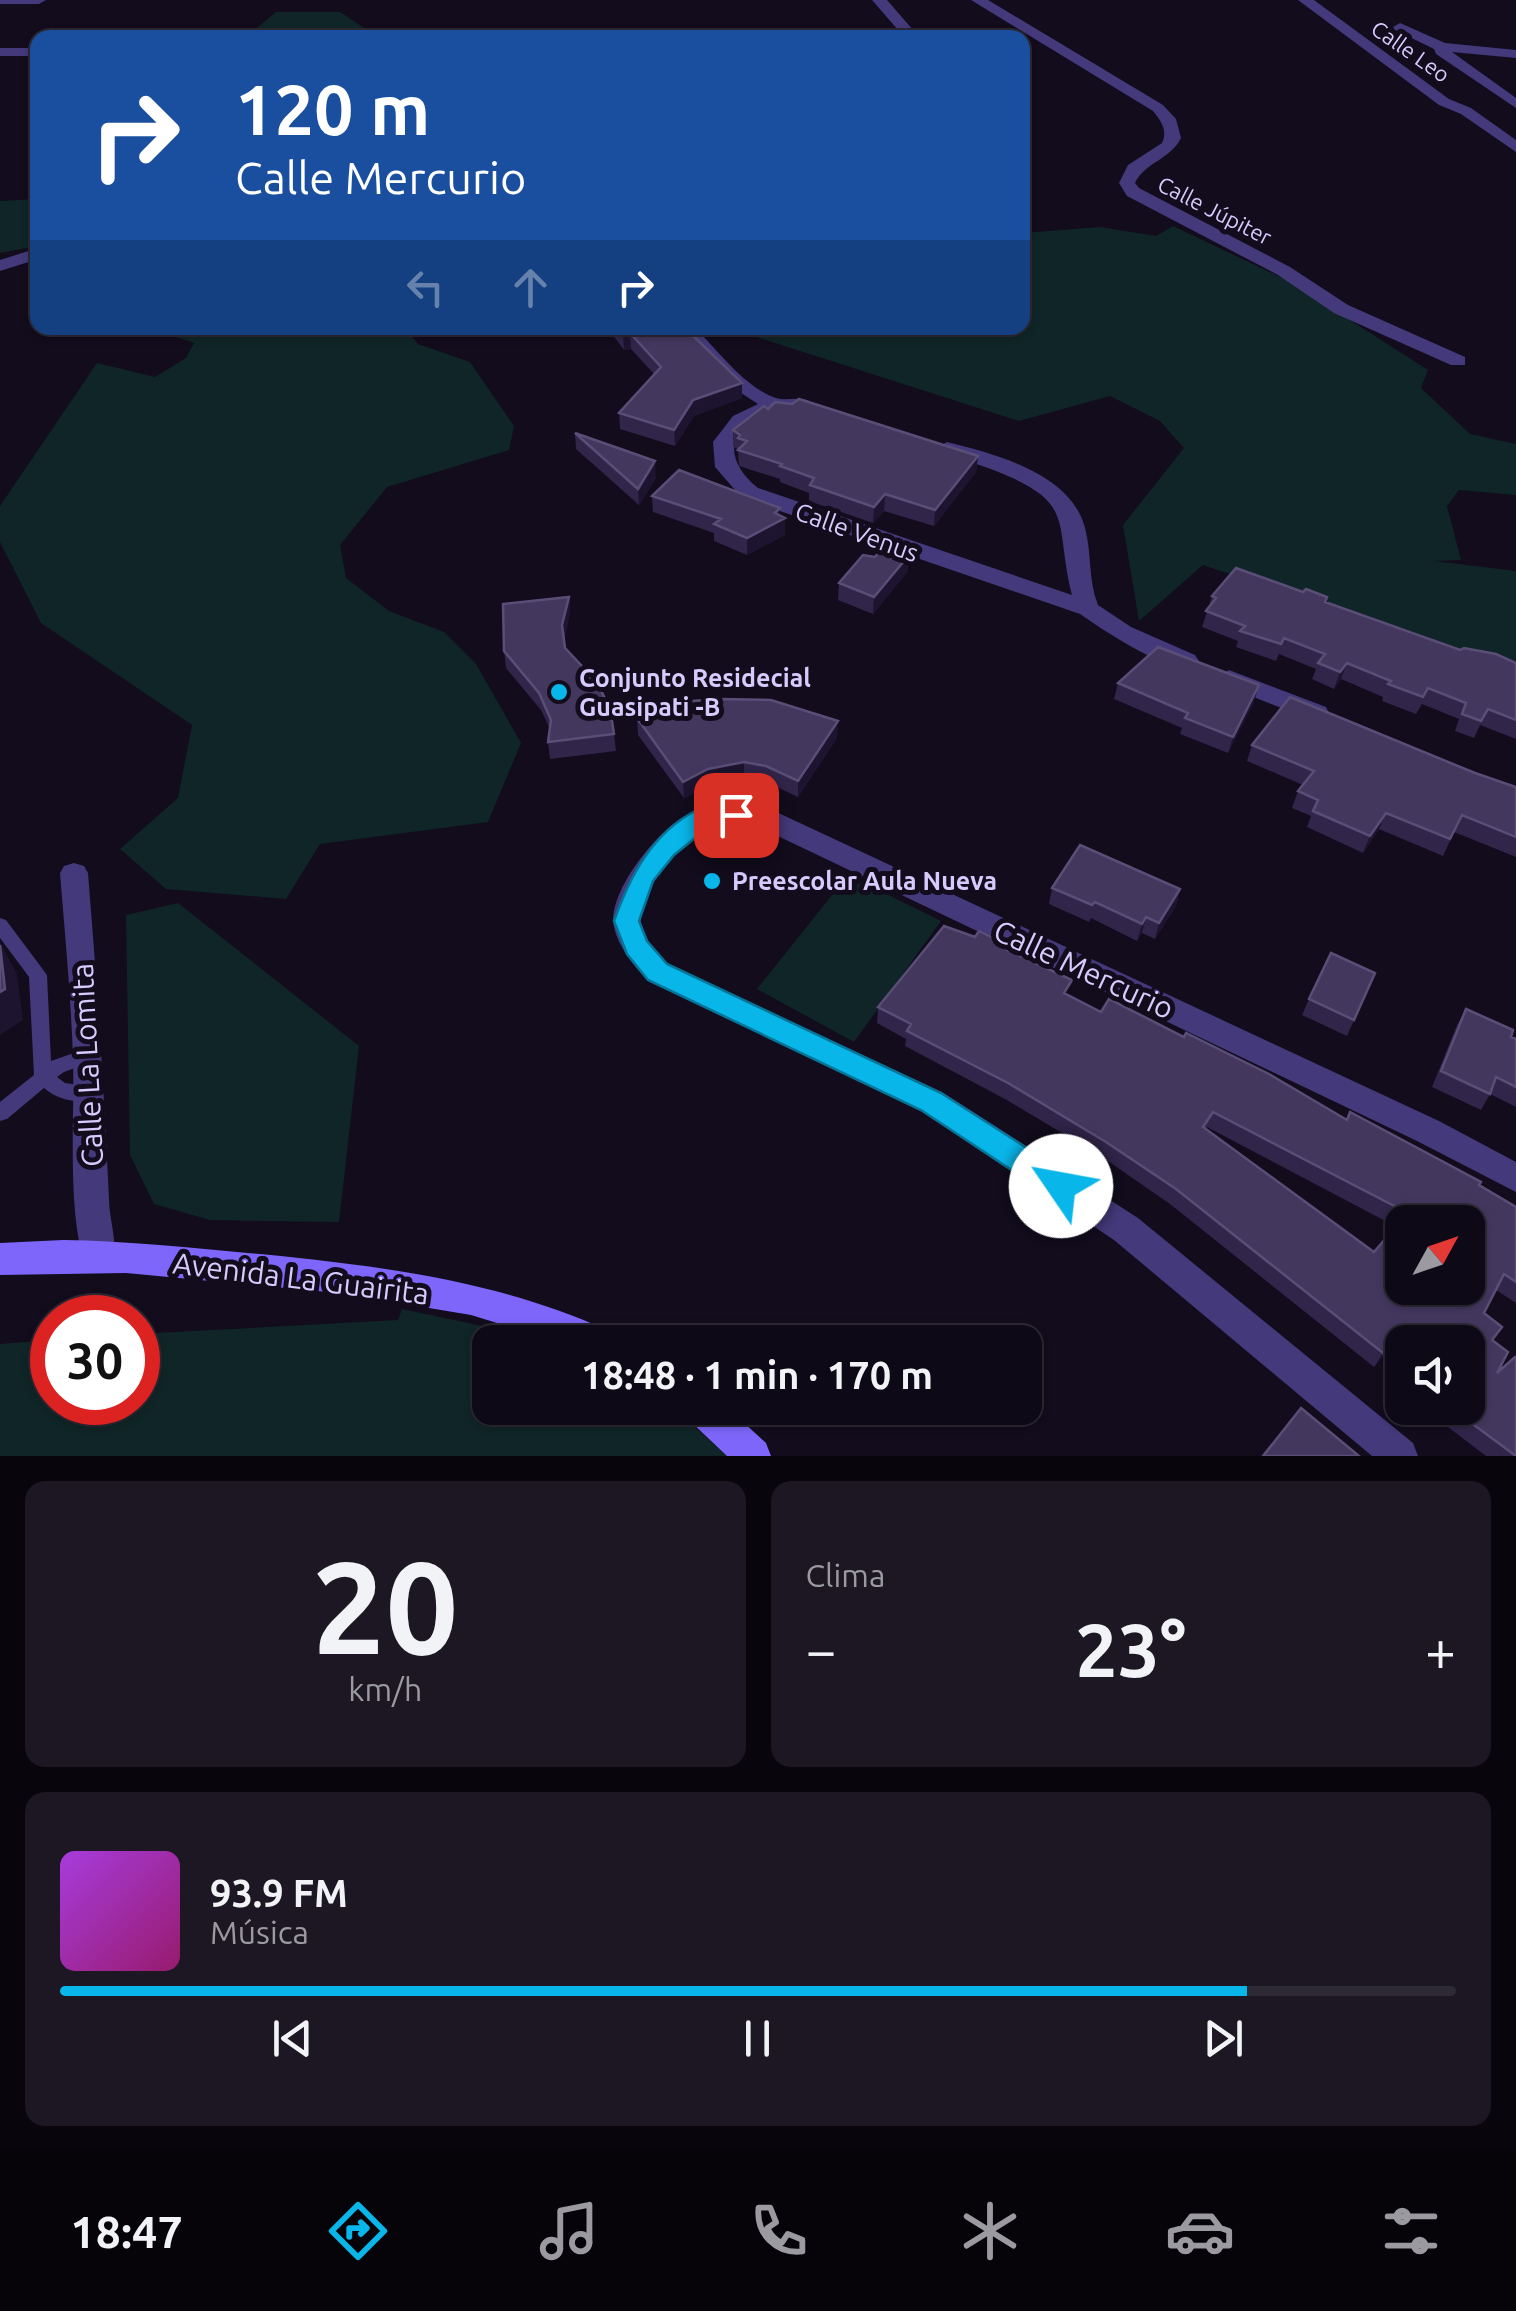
<!DOCTYPE html>
<html lang="es">
<meta charset="utf-8">
<style>
body{margin:0;font-family:Ubuntu,sans-serif;background:#1c1723;color:#f1f3f6;height:100vh;display:flex;flex-direction:column;font-size:38px;white-space:nowrap}
*{box-sizing:border-box;margin:0}
p{font-size:32px;color:#9b9aa1}
.icon{flex:none;width:55px;height:55px;fill:none;stroke:currentColor;stroke-width:2;stroke-linecap:round;stroke-linejoin:round}
.map{position:relative;height:1456px;overflow:hidden}
.drawer{display:flex;flex-direction:column;gap:25px;padding:25px;background:#08050c;flex:1}
.drawer>*{flex:none}
.guide{position:absolute;left:30px;top:30px;width:1000px;height:305px;border-radius:20px;box-shadow:0 2px 8px #0004,0 0 0 2px #2e2a35;background:#1a4fa0;color:#fff;overflow:hidden}
.needle{width:65px;rotate:50deg}
.controls{position:absolute;left:1385px;top:1205px;display:grid;gap:20px}
.controls a{display:grid;place-items:center;width:100px;height:100px;border-radius:20px;background:#0e0916;box-shadow:0 2px 8px #0004,0 0 0 2px #2e2a35;font-size:50px}
.speed{position:absolute;left:30px;top:1295px;display:flex;gap:20px;font-size:50px;font-weight:700;text-align:center}
.speed>*{display:grid;place-content:center;width:130px;height:130px;border-radius:50%;background:#0e0916;box-shadow:0 2px 8px #0004,0 0 0 2px #2e2a35;line-height:1}
.speed .limit{border:15px solid #d22;background:#fff;color:#111}
.pin{position:absolute;display:grid;place-items:center;width:85px;height:85px;color:#fff;margin:-42px;border-radius:20px;box-shadow:0 5px 15px #0006}
.me{position:absolute;width:110px;margin:-55px;rotate:303deg;stroke-linejoin:round;filter:drop-shadow(0 0 8px #0008)}
.turn{display:flex;align-items:center;gap:35px;height:210px;padding:0 40px;font-size:45px}
.turn .icon{width:130px;height:130px;stroke-width:2.5}
.turn b{display:block;font-size:70px;line-height:85px}
.lanes{display:flex;align-items:center;height:95px;padding:0 40px;background:#0003;justify-content:center;gap:50px;direction:ltr}
.lanes .off{opacity:.35}
.big{font-size:75px;font-weight:700;line-height:1.1}
.drawer .tile{flex:1;display:flex;flex-direction:column;justify-content:center;gap:15px;min-width:0;padding:0 35px;border-radius:20px;background:#1c1723}
.drawer .dial{align-items:center;gap:0}
.dial b{font-size:130px;line-height:1}
.song{display:flex;align-items:center;gap:30px}
.cover{width:120px;height:120px;border-radius:15px;background:linear-gradient(135deg,hsl(280 70% 55%),hsl(320 70% 35%))}
.played{height:10px;border-radius:5px;background:linear-gradient(90deg,#09b6ea 85%,#2e2a35 85%)}
.keys{display:flex;justify-content:space-around;direction:ltr}
.heat{display:flex;justify-content:space-between;align-items:center;font-size:55px;direction:ltr}
.drawer .tiles{flex:1;display:grid;gap:25px;grid-template-columns:1fr 1fr}
.tile:last-child{grid-column:span 2}
.trip{position:absolute;left:472px;top:1325px;width:570px;height:100px;border-radius:20px;background:#0e0916;box-shadow:0 2px 8px #0004,0 0 0 2px #2e2a35;font-weight:700;line-height:100px;text-align:center}
.tab-bar{display:flex;height:160px;justify-content:space-around;align-items:center;background:#060409;color:#9b9aa1}
.tab-bar .icon{width:70px;height:70px}
.tab-bar .selected{color:#09b6ea}
.tab-bar b{font-size:45px;color:#f1f3f6}
.map>svg:first-child{display:block}
.green{fill:#102527}
.lines{fill:none;stroke-linecap:round;stroke-linejoin:round}
.lane{fill:#44397a;fill-rule:evenodd}
.street{fill:#44397a;fill-rule:evenodd}
.secondary{fill:#7d66f9;fill-rule:evenodd}
.wall{fill:#31254a;fill-rule:evenodd}
.shaded-wall{fill:#1d1430}
.building{fill:#43375e;stroke:#5a4e77;stroke-width:2.5;fill-rule:evenodd}
.route{fill:#09b6ea;stroke:#067698;stroke-width:2.5}
.poi-dot{fill:#09b6ea;stroke:#120c1d;stroke-width:4}
.labels{text-anchor:middle;dominant-baseline:central;stroke-width:10;stroke-linejoin:round;paint-order:stroke}
.far-street-label{font-size:22px;fill:#d7cbfd;stroke:#120c1d}
.street-label{font-size:25px;fill:#d7cbfd;stroke:#120c1d}
.poi-label{font-size:25px;font-weight:bold;fill:#d7cbfd;stroke:#120c1d;text-anchor:start}
.near-street-label{font-size:30px;fill:#d7cbfd;stroke:#120c1d}
</style>
<div class="map">
<svg width="1516" height="1456" viewBox="0 0 1516 1456">
<rect width="100%" height="100%" fill="#120c1d"/>
<path class="green" d="M 276,12 L 340,12 L 378,37 L 246,37 Z
M 37,199 L 37,246 L 0,253 L 0,201 Z
M 1173,226 L 1289,281 L 1428,370 L 1421,388 L 1470,434 L 1516,444 L 1516,495 L 1459,490 L 1447,506 L 1461,560 L 1434,561 L 1516,571 L 1516,672 L 1203,565 L 1139,621 L 1123,525 L 1184,448 L 1160,421 L 1110,396 L 1019,421 L 728,328 L 1022,328 L 1023,233 L 1100,227 L 1156,236 Z
M 149,328 L 405,328 L 418,344 L 470,362 L 514,426 L 509,450 L 387,487 L 340,545 L 346,578 L 389,611 L 444,632 L 476,664 L 521,743 L 488,822 L 320,844 L 286,899 L 166,889 L 120,849 L 178,798 L 192,725 L 41,623 L 0,542 L 0,506 L 97,363 L 155,377 L 186,358 L 194,343 Z
M 848,875 L 941,921 L 854,1042 L 757,989 Z
M 178,903 L 359,1046 L 339,1222 L 210,1220 L 154,1204 L 130,1155 L 126,915 Z
M 402,1309 L 501,1330 L 540,1342 L 490,1342 L 490,1408 L 674,1408 L 727,1456 L 0,1456 L 0,1344 L 52,1340 L 52,1402 L 138,1402 L 138,1334 L 398,1320 Z"/>
<g class="lines">
<path class="lane" d="M 0,918 L 6,920 L 47,975 L 51,1061 L 88,1048 L 94,1051 L 97,1056 L 94,1061 L 64,1072 L 57,1077 L 65,1083 L 95,1087 L 98,1093 L 95,1099 C 77,1104 58,1100 44,1088 L 7,1119 L 0,1121 L 0,1102 L 34,1075 L 29,977 L 0,938 Z"/>
<path class="street" d="M 0,0 L 46,0 L 39,4 L 0,4 Z
M 872,0 L 887,0 L 920,38 L 905,38 Z
M 971,0 L 988,0 L 1163,105 L 1176,119 L 1181,138 C 1170,160 1145,162 1135,183 L 1139,188 L 1290,267 L 1348,305 L 1465,357 L 1465,365 L 1451,365 L 1334,313 L 1278,275 L 1127,196 L 1119,183 L 1128,165 L 1162,143 C 1168,130 1161,121 1153,111 Z
M 1298,0 L 1314,0 L 1449,99 L 1471,108 L 1516,140 L 1516,152 L 1461,114 L 1439,105 Z
M 1400,23 L 1445,43 L 1516,50 L 1516,58 L 1452,52 L 1516,98 L 1516,108 L 1436,54 L 1434,49 L 1395,30 L 1393,27 Z
M 0,48 L 38,48 L 38,56 L 0,56 Z
M 38,160 L 38,170 L 29,168 L 29,162 Z
M 38,248 L 38,259 L 0,271 L 0,260 Z
M 676,328 L 695,328 C 717,349 745,388 776,398 C 789,402 802,394 814,404 C 803,413 790,408 777,411 C 728,422 720,457 758,488 L 1072,595 C 1053,519 1079,502 988,468 C 972,462 949,459 937,448 L 947,442 C 995,454 1071,473 1085,528 C 1092,554 1088,580 1098,605 L 1131,627 L 1195,655 L 1199,661 L 1195,667 C 1168,674 1103,630 1080,614 L 742,498 L 715,467 L 713,442 L 733,416 L 758,404 L 738,391 Z
M 1229,670 L 1326,707 L 1329,713 L 1317,722 L 1220,684 L 1217,678 Z
M 728,805 L 772,810 L 1439,1121 L 1516,1162 L 1516,1192 L 1417,1141 L 759,827 C 744,825 727,822 712,826 C 683,834 637,894 641,925 C 644,940 658,952 667,964 L 942,1092 L 1138,1218 L 1413,1443 L 1418,1456 L 1372,1456 L 1114,1240 L 920,1110 L 647,980 C 634,965 618,947 614,927 C 607,893 656,833 683,817 C 697,809 712,806 728,805 Z
M 74,863 L 84,866 L 88,873 C 97,982 104,1090 109,1199 C 109,1221 120,1248 111,1268 L 99,1273 L 87,1268 C 66,1219 75,1115 73,1059 C 71,997 65,935 60,873 L 64,866 Z"/>
<path class="secondary" d="M 63,1240 C 129,1241 194,1248 260,1254 C 381,1266 495,1280 607,1330 L 612,1342 L 558,1342 L 471,1315 L 339,1293 L 126,1273 L 0,1275 L 0,1243 Z
M 685,1408 L 728,1408 L 766,1443 L 771,1456 L 727,1456 L 690,1421 Z"/>
</g>
<path class="wall" d="M 602,328 L 685,328 L 742,398 L 694,416 L 675,446 L 620,429 L 619,413 L 654,374 L 631,349 L 624,350 L 609,330 Z
M 768,409 L 978,456 L 976,472 L 934,526 L 884,511 L 873,523 L 809,501 L 809,493 L 780,482 L 780,479 L 739,466 L 738,450 L 733,446 L 733,430 Z
M 575,433 L 656,478 L 639,505 L 576,449 Z
M 652,496 L 780,516 L 785,518 L 785,535 L 747,555 L 714,541 L 714,533 L 653,512 Z
M 908,571 L 873,614 L 838,600 L 839,583 Z
M 1212,596 L 1325,602 L 1460,650 L 1516,663 L 1516,739 L 1480,725 L 1474,738 L 1455,731 L 1459,719 L 1422,704 L 1416,714 L 1382,701 L 1383,697 L 1341,679 L 1334,689 L 1312,679 L 1316,669 L 1279,654 L 1276,661 L 1236,647 L 1238,641 L 1202,627 Z
M 569,597 L 570,613 L 564,640 L 565,648 L 614,734 L 616,751 L 550,759 L 548,742 L 550,729 L 541,710 L 506,668 L 504,651 Z
M 1118,683 L 1254,702 L 1228,753 L 1180,734 L 1182,728 L 1114,699 Z
M 637,718 L 837,738 L 798,797 L 766,782 L 744,778 L 709,786 L 684,798 L 638,735 Z
M 1252,745 L 1475,773 L 1516,787 L 1516,857 L 1454,832 L 1443,856 L 1379,829 L 1363,853 L 1307,827 L 1311,816 L 1292,808 L 1298,791 L 1303,785 L 1247,761 Z
M 1052,888 L 1180,889 L 1176,906 L 1155,939 L 1142,933 L 1137,941 L 1091,918 L 1089,922 L 1049,904 Z
M 975,937 L 1003,943 L 1002,948 L 1068,995 L 1101,1012 L 1347,1120 L 1479,1185 L 1516,1207 L 1516,1303 L 1496,1290 L 1484,1313 L 1493,1340 L 1497,1373 L 1516,1456 L 1486,1456 L 1423,1408 L 1468,1408 L 1468,1342 L 1402,1342 L 1402,1358 L 1390,1348 L 1374,1367 L 1170,1204 L 1102,1157 L 1005,1099 L 905,1046 L 906,1039 L 877,1023 L 878,1007 ZM 1207,1127 L 1391,1224 L 1389,1230 L 1391,1231 L 1374,1252 L 1206,1129 Z
M 1375,973 L 1347,1036 L 1302,1015 L 1309,999 Z
M 1466,1009 L 1516,1039 L 1516,1107 L 1490,1094 L 1481,1110 L 1432,1087 L 1457,1025 Z"/>
<path class="shaded-wall" d="M 630,333 L 631,349 L 624,350 L 623,334 Z
M 742,383 L 742,398 L 694,416 L 675,446 L 674,430 L 693,400 Z
M 978,456 L 976,472 L 934,526 L 935,510 Z
M 655,461 L 656,478 L 639,505 L 638,489 Z
M 885,494 L 884,511 L 873,523 L 874,507 Z
M 780,508 L 780,521 L 785,518 L 785,535 L 747,555 L 747,538 Z
M 909,555 L 908,571 L 873,614 L 874,597 Z
M 569,597 L 570,613 L 563,641 L 562,625 Z
M 1347,663 L 1341,679 L 1334,689 L 1340,672 Z
M 1259,685 L 1254,702 L 1228,753 L 1233,737 Z
M 838,721 L 837,738 L 798,797 L 798,781 Z
M 744,762 L 744,778 L 709,786 L 684,798 L 683,782 L 708,769 Z
M 1386,813 L 1379,829 L 1363,853 L 1370,836 Z
M 1180,889 L 1176,906 L 1155,939 L 1159,923 Z
M 1146,917 L 1142,933 L 1137,941 L 1142,924 Z
M 0,942 L 17,974 L 23,1020 L 0,1035 Z
M 1399,1333 L 1390,1348 L 1374,1367 L 1383,1353 Z"/>
<path class="building" d="M 618,328 L 685,328 L 742,383 L 693,400 L 674,430 L 619,413 L 661,367 L 630,333 L 623,334 Z
M 799,399 L 978,456 L 935,510 L 885,494 L 874,507 L 810,485 L 814,478 L 780,466 L 782,464 L 738,450 L 747,441 L 738,438 L 740,435 L 733,430 L 764,406 L 768,409 L 775,402 L 792,404 Z
M 575,433 L 655,461 L 638,489 Z
M 679,470 L 780,508 L 775,513 L 785,518 L 747,538 L 714,524 L 721,519 L 652,496 Z
M 884,546 L 909,555 L 874,597 L 839,583 L 863,555 L 875,557 Z
M 1236,568 L 1303,592 L 1306,589 L 1327,597 L 1325,602 L 1460,650 L 1464,648 L 1496,654 L 1516,663 L 1516,720 L 1488,709 L 1481,721 L 1462,714 L 1466,703 L 1428,688 L 1423,697 L 1388,684 L 1391,681 L 1347,663 L 1340,672 L 1318,663 L 1325,654 L 1284,638 L 1281,644 L 1240,631 L 1245,626 L 1206,611 L 1216,598 L 1212,596 Z
M 569,597 L 562,625 L 565,648 L 596,681 L 610,708 L 614,734 L 548,742 L 551,720 L 539,693 L 504,651 L 503,604 Z
M 1158,647 L 1259,685 L 1233,737 L 1185,718 L 1188,713 L 1118,683 Z
M 1290,697 L 1475,773 L 1516,787 L 1516,837 L 1462,815 L 1450,839 L 1386,813 L 1370,836 L 1313,811 L 1318,800 L 1298,791 L 1314,771 L 1252,745 Z
M 717,699 L 771,700 L 838,721 L 798,781 L 766,766 L 744,762 L 708,769 L 683,782 L 637,718 L 692,701 Z
M 1080,845 L 1180,889 L 1159,923 L 1146,917 L 1142,924 L 1095,902 L 1092,905 L 1052,888 Z
M 944,926 L 975,937 L 979,931 L 1003,943 L 1001,947 L 1072,980 L 1064,993 L 1101,1012 L 1109,999 L 1184,1037 L 1186,1033 L 1269,1074 L 1347,1120 L 1350,1112 L 1481,1182 L 1479,1185 L 1516,1207 L 1516,1282 L 1504,1274 L 1484,1313 L 1502,1327 L 1492,1340 L 1508,1352 L 1497,1373 L 1515,1357 L 1516,1358 L 1516,1456 L 1451,1408 L 1468,1408 L 1468,1342 L 1410,1342 L 1399,1333 L 1383,1353 L 1176,1189 L 1106,1142 L 1008,1083 L 907,1031 L 911,1024 L 878,1007 ZM 1213,1112 L 1400,1209 L 1397,1215 L 1403,1218 L 1374,1252 L 1203,1127 ZM 1402,1222 L 1468,1222 L 1468,1288 L 1402,1288 Z
M 0,945 L 5,989 L 0,992 Z
M 1331,953 L 1375,973 L 1354,1020 L 1309,999 Z
M 1466,1009 L 1513,1030 L 1511,1037 L 1516,1039 L 1516,1087 L 1496,1077 L 1490,1094 L 1441,1071 Z
M 1301,1408 L 1359,1456 L 1263,1456 Z"/>
<path class="route" d="M 736,806 L 748,815 L 745,821 L 711,825 L 674,855 L 653,881 L 639,921 L 647,941 L 667,964 L 941,1093 L 1072,1177 L 1076,1186 L 1072,1196 L 1061,1199 L 1051,1196 L 921,1110 L 648,980 L 627,954 L 614,921 C 630,876 652,833 697,810 C 708,805 725,807 736,806 Z"/>
<g class="poi-dot">
<circle cx="559" cy="692" r="10"/>
<circle cx="712" cy="881" r="10"/>
</g>
<g class="labels">
<g class="far-street-label">
<text transform="translate(1411 51) rotate(35)">Calle Leo</text>
<text transform="translate(1215 210) rotate(27)">Calle Júpiter</text>
</g>
<g class="street-label">
<text transform="translate(857 532) rotate(20)">Calle Venus</text>
</g>
<g class="poi-label">
<text x="579" y="678">Conjunto Residecial<tspan x="579" dy="29">Guasipati -B</tspan></text>
<text x="732" y="881">Preescolar Aula Nueva</text>
</g>
<g class="near-street-label">
<text transform="translate(1084 969) rotate(25)">Calle Mercurio</text>
<text transform="translate(87 1065) rotate(-93)">Calle La Lomita</text>
<text transform="translate(301 1278) rotate(7)">Avenida La Guairita</text>
</g>
</g>
</svg>
<div class="controls">
<a><svg class="needle" viewBox="-14 -14 28 28"><path d="M0-13l5 13h-10z" fill="#e53935"/><path d="M0 13l5-13h-10z" fill="#9b9aa1"/></svg></a>
<a><svg class="icon" aria-label="sound" viewBox="0 0 24 24"><path d="M4 9h4l5-4v14l-5-4H4zM17 9q2 3 0 6"/></svg></a>
</div>
<div class="speed"><div class="limit">30</div></div>
<div class="pin" style="left:736px;top:815px;background:#d93025"><svg class="icon" aria-label="arrive" viewBox="0 0 24 24"><path d="M6 21V4h12l-3 4 3 4H6"/></svg></div>
<svg class="me" style="left:1061px;top:1186px" viewBox="-20 -20 40 40"><circle r="19" fill="#fff"/><path d="M0-13L10 11 0 6-10 11z" fill="#09b6ea"/></svg>
<div class="trip">18:48 · 1 min · 170 m</div>
<div class="guide">
<div class="turn"><svg class="icon" aria-label="right" viewBox="0 0 24 24"><path d="M7 20v-9h11M14 6l5 5-5 5"/></svg><div><b>120 m</b>Calle Mercurio</div></div>
<div class="lanes"><svg class="icon off" aria-label="left" viewBox="0 0 24 24"><path d="M17 20v-9H6M10 6l-5 5 5 5"/></svg><svg class="icon off" aria-label="ahead" viewBox="0 0 24 24"><path d="M12 20V5M6 11l6-6 6 6"/></svg><svg class="icon" aria-label="right" viewBox="0 0 24 24"><path d="M7 20v-9h11M14 6l5 5-5 5"/></svg></div>
</div>
</div>
<section class="drawer">
<div class="tiles">
<div class="tile dial"><b>20</b><p>km/h</p></div>
<div class="tile"><p>Clima</p>
<div class="heat"><a>−</a><b class="big">23°</b><a>+</a></div>
</div>
<div class="tile">
<div class="song"><i class="cover"></i><div><b>93.9 FM</b><p>Música</p></div></div>
<div class="played"></div>
<div class="keys"><svg class="icon" aria-label="previous" viewBox="0 0 24 24"><path d="M18 5L8 12l10 7zM5 5v14"/></svg><svg class="icon" aria-label="pause" viewBox="0 0 24 24"><path d="M8 5v14M16 5v14"/></svg><svg class="icon" aria-label="next" viewBox="0 0 24 24"><path d="M6 5l10 7-10 7zM19 5v14"/></svg></div>
</div>
</div>
</section>
<nav class="tab-bar">
<b>18:47</b>
<svg class="icon selected" aria-label="directions" viewBox="0 0 24 24"><path d="M12 3l9 9-9 9-9-9zM9 14v-3h6M13 9l2 2-2 2"/></svg>
<svg class="icon" aria-label="music" viewBox="0 0 24 24"><path d="M9 18V5l10-2v13"/><circle cx="6" cy="18" r="3"/><circle cx="16" cy="16" r="3"/></svg>
<svg class="icon" aria-label="phone" viewBox="0 0 24 24"><path d="M5 4h4l2 5-3 2q2 4 5 5l2-3 5 2v4C11 20 4 13 5 4z"/></svg>
<svg class="icon" aria-label="climate" viewBox="0 0 24 24"><path d="M12 3v18M4 7l16 10M4 17L20 7"/></svg>
<svg class="icon" aria-label="car" viewBox="0 0 24 24"><path d="M5 17H2v-5l4-1 3-4h7l3 4 3 1v5h-3M9 17h6M6 11h13"/><circle cx="7" cy="17" r="2"/><circle cx="17" cy="17" r="2"/></svg>
<svg class="icon" aria-label="filters" viewBox="0 0 24 24"><path d="M4 7h16M4 17h16"/><circle cx="9" cy="7" r="2"/><circle cx="15" cy="17" r="2"/></svg>
</nav>
